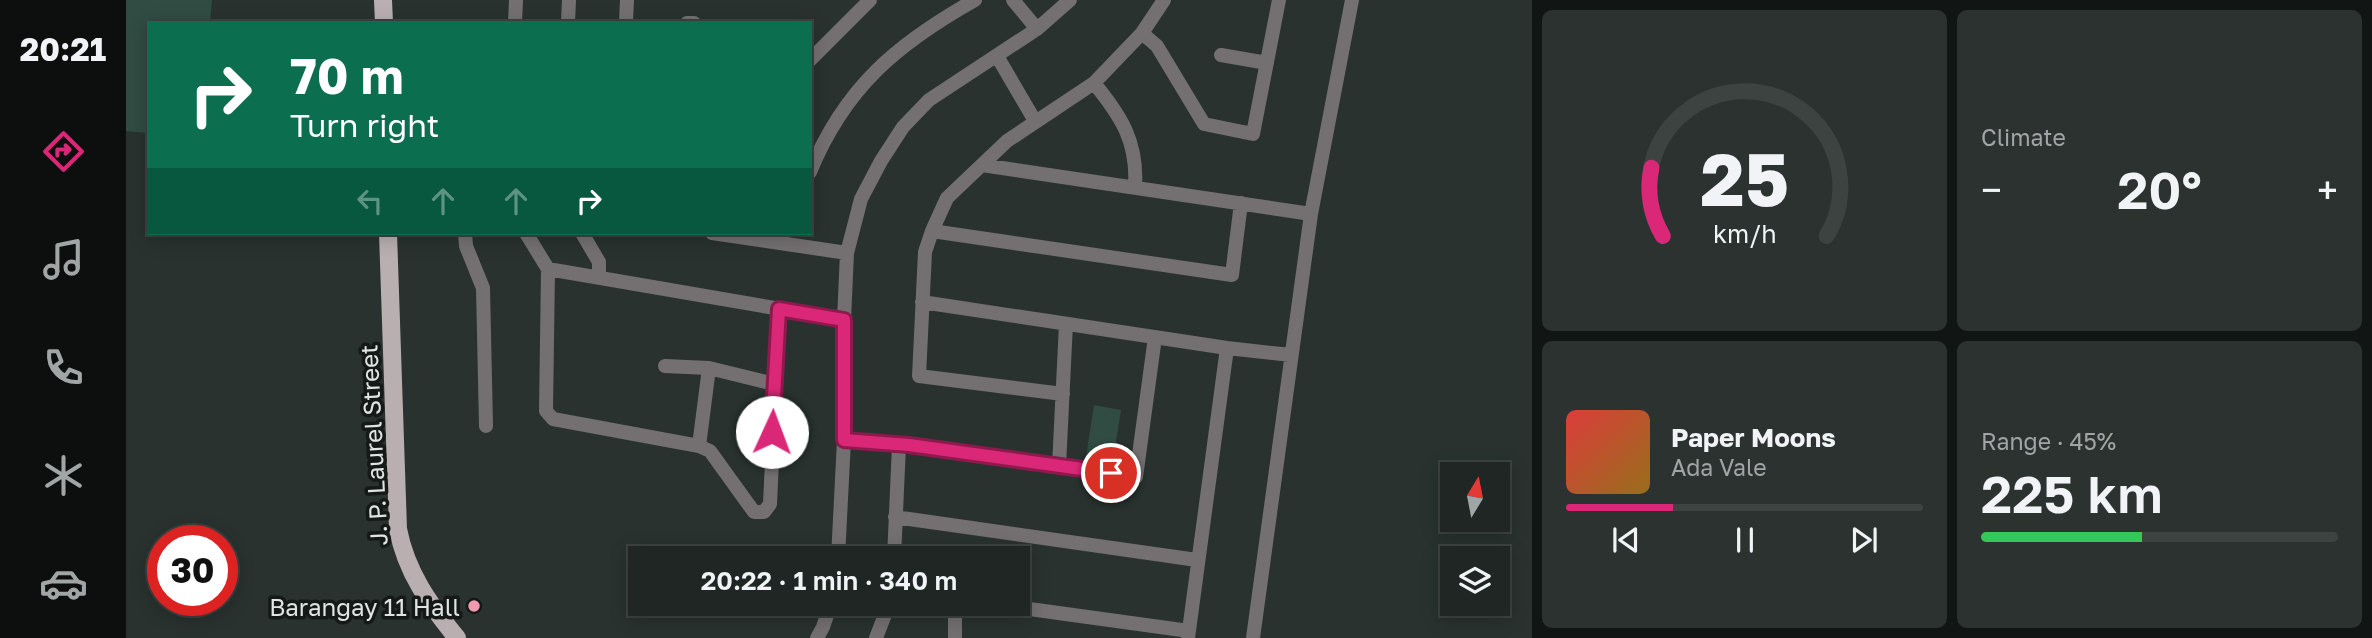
<!DOCTYPE html>
<meta charset="utf-8">
<style>
body{margin:0;font-family:"Golos Text",sans-serif;background:#2c3230;color:#f1f3f6;height:100vh;display:flex;flex-direction:column;font-size:26px;white-space:nowrap}
*{box-sizing:border-box;margin:0}
p{font-size:23px;color:#a1a5a6}
.icon{flex:none;width:38px;height:38px;fill:none;stroke:currentColor;stroke-width:2;stroke-linecap:round;stroke-linejoin:round}
.map{position:relative;flex:1;overflow:hidden}
.panel{display:flex;flex-direction:column;gap:10px;padding:10px;background:#111513;width:840px}
.panel>*{flex:none}
.banner{position:absolute;left:21px;top:21px;width:665px;height:214px;border-radius:0px;box-shadow:0 4px 18px #0003,0 0 0 2px #3c4341;background:#0b6e4f;color:#fff;overflow:hidden}
.needle{width:46px;rotate:10deg}
.tools{position:absolute;left:1314px;top:462px;display:grid;gap:14px}
.tools a{display:grid;place-items:center;width:70px;height:70px;border-radius:0px;background:#1f2623;box-shadow:0 4px 18px #0003,0 0 0 2px #3c4341;font-size:35px}
.speed{position:absolute;left:21px;top:525px;display:flex;gap:14px;font-size:35px;font-weight:700;text-align:center}
.speed>*{display:grid;place-content:center;width:91px;height:91px;border-radius:50%;background:#1f2623;box-shadow:0 4px 18px #0003,0 0 0 2px #3c4341;line-height:1}
.speed .limit{border:10px solid #d22;background:#fff;color:#111}
.pin{position:absolute;display:grid;place-items:center;width:60px;height:60px;color:#fff;margin:-30px;border:4px solid #fff;border-radius:50%;box-shadow:0 2px 7px #0007}
.me{position:absolute;width:77px;margin:-38px;rotate:2deg;stroke-linejoin:round;filter:drop-shadow(0 0 5px #0008)}
.turn{display:flex;align-items:center;gap:24px;height:147px;padding:0 28px;font-size:32px}
.turn .icon{width:91px;height:91px;stroke-width:2.5}
.turn b{display:block;font-size:49px;line-height:60px}
.lanes{display:flex;align-items:center;height:66px;padding:0 28px;background:#0003;justify-content:center;gap:35px;direction:ltr}
.lanes .off{opacity:.35}
.big{font-size:52px;font-weight:600;line-height:1.1}
.panel .tile{flex:1;display:flex;flex-direction:column;justify-content:center;gap:10px;min-width:0;padding:0 24px;border-radius:10px;background:#2c3230}
.panel .dial{align-items:center;gap:0}
.dial svg{height:182px;overflow:visible;fill:none;stroke:#3c4341;stroke-width:7;stroke-linecap:round;text-anchor:middle}
.dial text{fill:#f1f3f6;stroke:none}
.song{display:flex;align-items:center;gap:21px}
.cover{width:84px;height:84px;border-radius:10px;background:linear-gradient(135deg,hsl(0 70% 55%),hsl(40 70% 35%))}
.played{height:7px;border-radius:4px;background:linear-gradient(90deg,#db2777 30%,#3c4341 30%)}
.keys{display:flex;justify-content:space-around;direction:ltr}
.heat{display:flex;justify-content:space-between;align-items:center;font-size:38px;direction:ltr}
.charge{height:10px;border-radius:5px;background:linear-gradient(90deg,#34c759 45%,#3c4341 0)}
.panel .tiles{flex:1;display:grid;gap:10px;grid-template-columns:repeat(2,1fr)}
.trip{position:absolute;left:502px;top:546px;width:402px;height:70px;border-radius:0px;background:#1f2623;box-shadow:0 4px 18px #0003,0 0 0 2px #3c4341;font-weight:600;line-height:70px;text-align:center}
main{display:flex;flex:1;min-height:0}
.dock{display:flex;flex-direction:column;width:126px;justify-content:space-around;align-items:center;background:#0c0f0e;color:#a1a5a6}
.dock .icon{width:49px;height:49px}
.dock .selected{color:#db2777}
.dock b{font-size:32px;color:#f1f3f6}
.map>svg:first-child{display:block}
.green{fill:#304c43}
.lines{fill:none;stroke-linecap:round;stroke-linejoin:round}
.street{stroke:#747071;stroke-width:14}
.primary{stroke:#b9afb1;stroke-width:18}
.route-casing{stroke:#8e194d;stroke-width:18}
.route{stroke:#db2777;stroke-width:12}
.poi-dot{fill:#f29aaf;stroke:#151917;stroke-width:2.5}
.labels{text-anchor:middle;dominant-baseline:central;stroke-width:7;stroke-linejoin:round;paint-order:stroke}
.street-label{font-size:24px;fill:#dfe5e3;stroke:#151917}
.poi-label{font-size:24px;fill:#dfe5e3;stroke:#151917;text-anchor:end}
</style>
<main>
<nav class="dock">
<b>20:21</b>
<svg class="icon selected" aria-label="directions" viewBox="0 0 24 24"><path d="M12 3l9 9-9 9-9-9zM9 14v-3h6M13 9l2 2-2 2"/></svg>
<svg class="icon" aria-label="music" viewBox="0 0 24 24"><path d="M9 18V5l10-2v13"/><circle cx="6" cy="18" r="3"/><circle cx="16" cy="16" r="3"/></svg>
<svg class="icon" aria-label="phone" viewBox="0 0 24 24"><path d="M5 4h4l2 5-3 2q2 4 5 5l2-3 5 2v4C11 20 4 13 5 4z"/></svg>
<svg class="icon" aria-label="climate" viewBox="0 0 24 24"><path d="M12 3v18M4 7l16 10M4 17L20 7"/></svg>
<svg class="icon" aria-label="car" viewBox="0 0 24 24"><path d="M5 17H2v-5l4-1 3-4h7l3 4 3 1v5h-3M9 17h6M6 11h13"/><circle cx="7" cy="17" r="2"/><circle cx="17" cy="17" r="2"/></svg>
</nav>
<div class="map">
<svg width="1406" height="638" viewBox="0 0 1406 638">
<rect width="100%" height="100%" fill="#29322f"/>
<path class="green" d="M 0,0 L 86,0 L 84,23 L 23,23 L 23,133 L 0,131 Z
M 968,405 L 995,410 L 987,461 L 960,457 Z"/>
<g class="lines">
<path class="street" d="M 887,0 L 911,29
M 389,23 L 390,0
M 442,23 L 443,0
M 500,23 L 501,0
M 561,23 L 568,23
M 1016,33 L 1031,46 L 1078,124 L 1127,134 L 1153,0
M 1095,55 L 1141,63
M 871,56 L 909,121
M 684,60 L 744,0
M 968,83 C 995,116 1012,142 1009,187
M 856,165 L 1185,214
M 684,172 C 719,87 771,44 849,0
M 806,231 L 1106,275 L 1115,203
M 339,233 L 340,246 L 357,288 L 360,426
M 400,233 L 422,269 L 420,411 L 427,419 L 573,446 L 584,451 L 628,512 L 638,512 L 644,504 L 653,309
M 456,233 L 473,262 L 473,276
M 586,233 L 721,253
M 422,269 L 718,320
M 796,302 L 1101,348 L 1165,355
M 539,366 L 583,368 L 648,384
M 937,394 L 793,376 L 799,252 L 806,231 L 821,198 L 881,141 L 968,83 L 1016,33 L 1038,0
M 718,440 L 783,445 L 1010,477 L 1029,337
M 573,446 L 583,368
M 933,466 L 940,324
M 769,517 L 1071,560
M 712,558 L 718,440 L 718,320 L 721,253 L 735,199 L 755,161 L 777,127 L 803,100 L 911,29 L 944,0
M 768,558 L 773,445
M 867,604 L 1063,631
M 691,638 L 697,627 L 705,604
M 750,638 L 763,604
M 829,638 L 829,604
M 1062,638 L 1101,348
M 1127,638 L 1185,214 L 1226,0"/>
<path class="primary" d="M 257,0 L 258,23
M 262,233 L 272,529 C 280,572 304,605 331,638"/>
</g>
<g class="lines">
<defs>
<path id="route" d="M 646,432 L 653,309 L 718,320 L 718,440 L 783,445 L 985,473"/>
</defs>
<use href="#route" class="route-casing"/>
<use href="#route" class="route"/>
</g>
<circle class="poi-dot" cx="348" cy="606" r="7"/>
<g class="labels">
<g class="street-label">
<text transform="translate(247 445) rotate(-93)">J. P. Laurel Street</text>
</g>
<g class="poi-label">
<text x="334" y="606">Barangay 11 Hall</text>
</g>
</g>
</svg>
<div class="tools">
<a><svg class="needle" viewBox="-14 -14 28 28"><path d="M0-13l5 13h-10z" fill="#e53935"/><path d="M0 13l5-13h-10z" fill="#a1a5a6"/></svg></a>
<a><svg class="icon" aria-label="layers" viewBox="0 0 24 24"><path d="M12 4l9 5-9 5-9-5zM3 14l9 5 9-5"/></svg></a>
</div>
<div class="speed"><div class="limit">30</div></div>
<div class="pin" style="left:985px;top:473px;background:#d93025"><svg class="icon" aria-label="arrive" viewBox="0 0 24 24"><path d="M6 21V4h12l-3 4 3 4H6"/></svg></div>
<svg class="me" style="left:646px;top:432px" viewBox="-20 -20 40 40"><circle r="19" fill="#fff"/><path d="M0-13L10 11 0 6-10 11z" fill="#db2777"/></svg>
<div class="trip">20:22 · 1 min · 340 m</div>
<div class="banner">
<div class="turn"><svg class="icon" aria-label="right" viewBox="0 0 24 24"><path d="M7 20v-9h11M14 6l5 5-5 5"/></svg><div><b>70 m</b>Turn right</div></div>
<div class="lanes"><svg class="icon off" aria-label="left" viewBox="0 0 24 24"><path d="M17 20v-9H6M10 6l-5 5 5 5"/></svg><svg class="icon off" aria-label="ahead" viewBox="0 0 24 24"><path d="M12 20V5M6 11l6-6 6 6"/></svg><svg class="icon off" aria-label="ahead" viewBox="0 0 24 24"><path d="M12 20V5M6 11l6-6 6 6"/></svg><svg class="icon" aria-label="right" viewBox="0 0 24 24"><path d="M7 20v-9h11M14 6l5 5-5 5"/></svg></div>
</div>
</div>
<section class="panel">
<div class="tiles">
<div class="tile dial"><svg viewBox="0 0 100 80">
<path d="M14 69A42 42 0 1 1 86 69"/>
<path d="M14 69A42 42 0 0 1 9 39" stroke="#db2777"/>
<text x="50" y="56" font-size="32" font-weight="700">25</text>
<text x="50" y="72" font-size="11">km/h</text>
</svg></div>
<div class="tile"><p>Climate</p>
<div class="heat"><a>−</a><b class="big">20°</b><a>+</a></div>
</div>
<div class="tile">
<div class="song"><i class="cover"></i><div><b>Paper Moons</b><p>Ada Vale</p></div></div>
<div class="played"></div>
<div class="keys"><svg class="icon" aria-label="previous" viewBox="0 0 24 24"><path d="M18 5L8 12l10 7zM5 5v14"/></svg><svg class="icon" aria-label="pause" viewBox="0 0 24 24"><path d="M8 5v14M16 5v14"/></svg><svg class="icon" aria-label="next" viewBox="0 0 24 24"><path d="M6 5l10 7-10 7zM19 5v14"/></svg></div>
</div>
<div class="tile"><p>Range · 45%</p><b class="big">225 km</b><div class="charge"></div></div>
</div>
</section>
</main>
